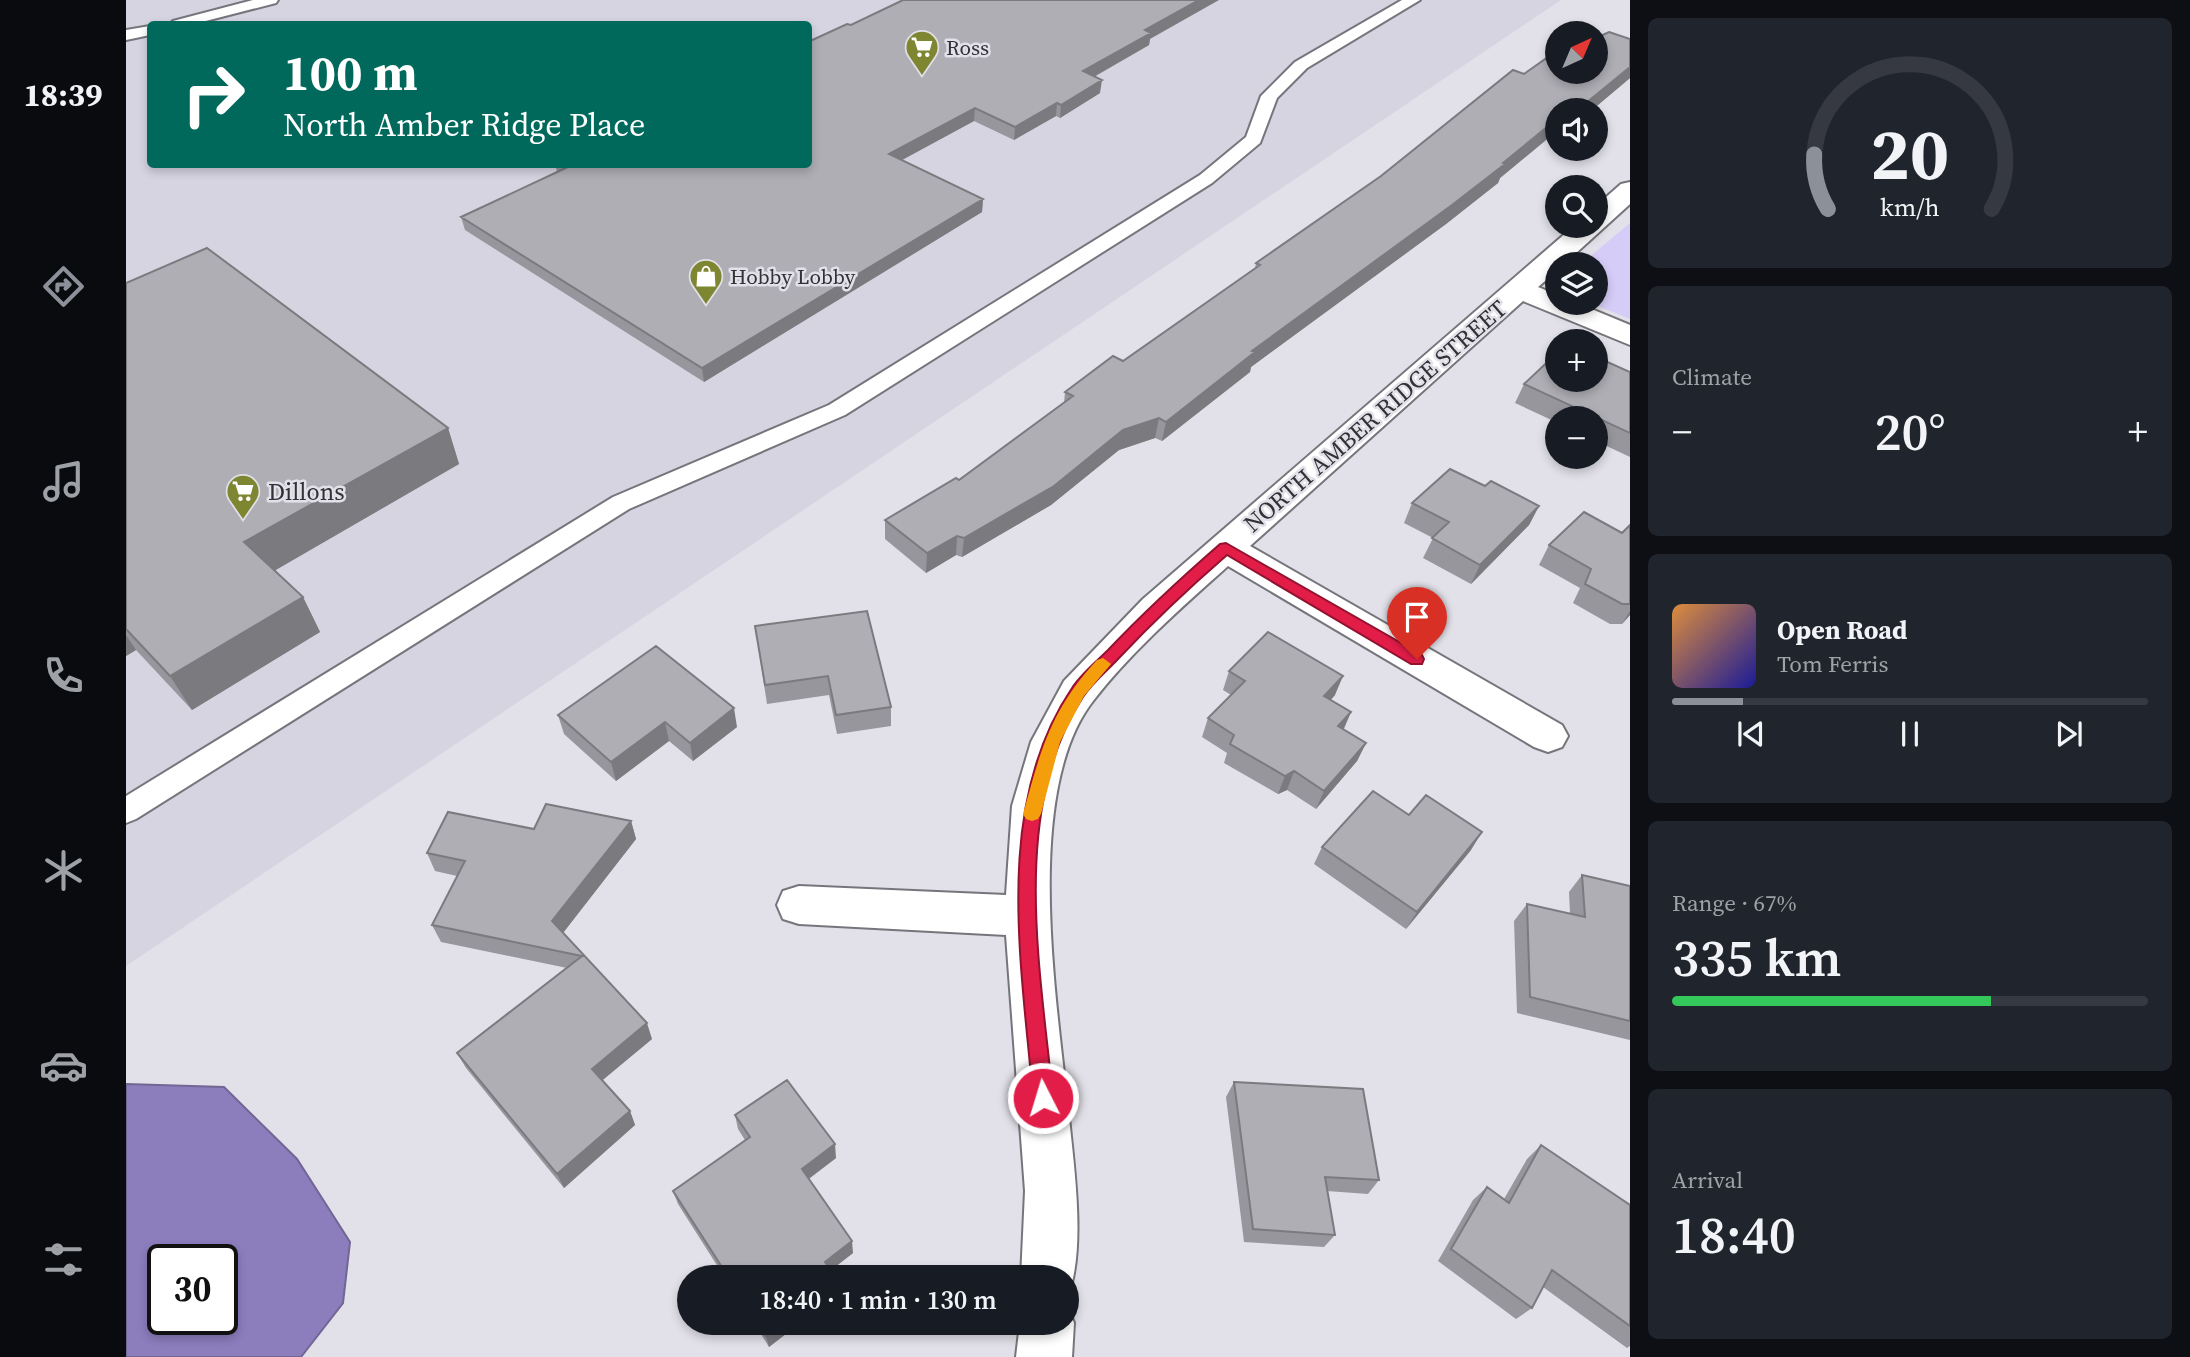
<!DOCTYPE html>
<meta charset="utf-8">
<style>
body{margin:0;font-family:"Source Serif 4",serif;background:#20242c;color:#f1f3f6;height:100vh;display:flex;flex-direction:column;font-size:26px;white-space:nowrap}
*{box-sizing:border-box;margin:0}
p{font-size:23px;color:#9ea1a6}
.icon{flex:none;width:38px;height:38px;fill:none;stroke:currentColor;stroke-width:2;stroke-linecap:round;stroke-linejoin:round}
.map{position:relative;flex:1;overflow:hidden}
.side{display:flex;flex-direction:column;gap:18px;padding:18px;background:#0d0f14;width:560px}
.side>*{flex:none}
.guide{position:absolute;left:21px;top:21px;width:665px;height:147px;border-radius:7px;box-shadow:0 4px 10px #0003;background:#00695c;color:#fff;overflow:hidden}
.needle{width:46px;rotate:44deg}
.controls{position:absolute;left:1419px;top:21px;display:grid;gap:14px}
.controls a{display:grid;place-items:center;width:63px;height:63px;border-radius:50%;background:#171b24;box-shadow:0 4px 10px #0003;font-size:35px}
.speed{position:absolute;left:21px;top:1244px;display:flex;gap:14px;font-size:35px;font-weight:700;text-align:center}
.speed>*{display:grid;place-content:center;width:91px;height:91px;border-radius:50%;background:#171b24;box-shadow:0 4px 10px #0003;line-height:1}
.speed .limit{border:4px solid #111;border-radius:10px;background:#fff;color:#111}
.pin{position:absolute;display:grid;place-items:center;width:60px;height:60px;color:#fff;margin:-72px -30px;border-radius:50% 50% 50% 0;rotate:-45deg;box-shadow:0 0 7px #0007}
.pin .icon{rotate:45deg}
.me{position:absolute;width:77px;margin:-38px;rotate:355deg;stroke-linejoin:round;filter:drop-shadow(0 0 5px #0008)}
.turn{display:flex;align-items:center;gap:24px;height:147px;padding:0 21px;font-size:32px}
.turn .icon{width:91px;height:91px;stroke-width:2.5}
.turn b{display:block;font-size:49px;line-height:60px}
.big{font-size:52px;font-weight:600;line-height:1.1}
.side .card{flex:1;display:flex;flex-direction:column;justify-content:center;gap:10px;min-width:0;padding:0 24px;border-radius:10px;background:#20242c}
.side .dial{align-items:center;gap:0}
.dial svg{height:182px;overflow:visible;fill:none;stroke:#363941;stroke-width:7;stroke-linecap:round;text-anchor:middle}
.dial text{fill:#f1f3f6;stroke:none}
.song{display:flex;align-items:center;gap:21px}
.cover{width:84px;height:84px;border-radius:10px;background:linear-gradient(135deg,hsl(30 70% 55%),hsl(240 70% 35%))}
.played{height:7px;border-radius:4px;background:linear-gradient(90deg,#8c9099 15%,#363941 15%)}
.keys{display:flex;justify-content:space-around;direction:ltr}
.heat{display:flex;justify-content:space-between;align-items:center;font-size:38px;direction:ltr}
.charge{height:10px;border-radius:5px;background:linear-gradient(90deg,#34c759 67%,#363941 0)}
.trip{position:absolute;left:551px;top:1265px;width:402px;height:70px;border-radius:35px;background:#171b24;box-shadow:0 4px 10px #0003;font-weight:600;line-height:70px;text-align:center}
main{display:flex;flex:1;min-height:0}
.menu{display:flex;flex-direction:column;width:126px;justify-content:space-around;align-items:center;background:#090b0e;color:#9ea1a6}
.menu .icon{width:49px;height:49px}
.menu .active{color:#8c9099}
.menu b{font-size:32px;color:#f1f3f6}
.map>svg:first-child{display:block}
.built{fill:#d7d4e2;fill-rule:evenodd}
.green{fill:#d5cdf8}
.water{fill:#8c7dbd;stroke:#716694;stroke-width:2;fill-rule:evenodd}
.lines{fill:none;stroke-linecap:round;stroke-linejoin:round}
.lane-casing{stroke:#76757c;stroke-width:4}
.street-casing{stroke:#76757c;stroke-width:4}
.lane{fill:#fff;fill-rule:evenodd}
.street{fill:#fff;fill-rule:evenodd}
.wall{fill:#96969c}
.shaded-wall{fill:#7a7a7f}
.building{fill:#afaeb5;stroke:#7a7a7f;stroke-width:2}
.route{fill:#e11d48;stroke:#92132f;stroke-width:2}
.slow{fill:#f59e0b}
.labels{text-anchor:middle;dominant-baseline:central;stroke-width:5;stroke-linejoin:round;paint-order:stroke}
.far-poi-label{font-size:21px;fill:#323235;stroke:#e2e1e9;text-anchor:start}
.street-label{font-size:24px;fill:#323235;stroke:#e2e1e9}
.poi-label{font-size:24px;fill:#323235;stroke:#e2e1e9;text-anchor:start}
</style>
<main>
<nav class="menu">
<b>18:39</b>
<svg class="icon active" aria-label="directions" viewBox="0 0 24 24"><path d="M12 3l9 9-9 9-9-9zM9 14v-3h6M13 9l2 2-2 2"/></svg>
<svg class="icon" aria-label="music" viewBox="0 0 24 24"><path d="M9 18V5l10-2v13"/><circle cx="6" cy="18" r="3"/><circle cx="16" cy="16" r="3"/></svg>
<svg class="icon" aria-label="phone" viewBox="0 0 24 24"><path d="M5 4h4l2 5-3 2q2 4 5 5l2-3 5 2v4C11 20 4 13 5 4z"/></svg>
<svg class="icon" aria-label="climate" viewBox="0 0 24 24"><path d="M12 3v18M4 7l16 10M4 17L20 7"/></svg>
<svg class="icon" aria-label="car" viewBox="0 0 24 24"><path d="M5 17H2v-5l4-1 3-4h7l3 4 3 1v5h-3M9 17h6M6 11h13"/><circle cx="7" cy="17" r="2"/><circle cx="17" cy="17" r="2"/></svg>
<svg class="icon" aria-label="filters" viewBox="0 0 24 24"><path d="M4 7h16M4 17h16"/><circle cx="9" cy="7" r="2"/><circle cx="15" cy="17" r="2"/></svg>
</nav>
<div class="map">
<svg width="1504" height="1357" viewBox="0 0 1504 1357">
<rect width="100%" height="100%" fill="#e2e1e9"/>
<path class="built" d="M 0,0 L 1435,0 L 0,966 ZM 24,24 L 682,24 L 682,164 L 24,164 Z"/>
<path class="green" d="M 1504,223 L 1504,319 L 1465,303 L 1470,303 L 1470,264 L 1455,264 Z"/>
<path class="water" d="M 0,1084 L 98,1087 L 171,1159 L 224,1242 L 217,1303 L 175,1357 L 0,1357 ZM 96,1260 L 96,1320 L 37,1320 L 37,1260 Z"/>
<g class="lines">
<defs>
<path id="lane" d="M 127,0 L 152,0 L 150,3 L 68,24 L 44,24 L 47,21 Z
M 1276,0 L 1294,0 L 1181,68 L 1151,98 L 1134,143 L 1086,183 L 719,415 L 503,509 L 10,819 L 0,823 L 0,796 L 487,497 L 703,405 L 1074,175 L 1120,137 L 1135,96 L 1169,62 Z
M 24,26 L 24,35 L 0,40 L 0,30 Z"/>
<path id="street" d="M 1504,182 L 1504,204 L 1438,264 L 1432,264 L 1432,270 L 1412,287 L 1432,295 L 1432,303 L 1451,303 L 1504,325 L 1504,345 L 1397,301 L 1124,546 L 1436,725 L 1442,736 L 1436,747 L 1422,752 L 1408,747 L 1102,566 C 1055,608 1006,651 967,701 C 894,795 933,1014 944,1127 C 949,1174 959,1252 942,1295 L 942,1278 L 895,1278 L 899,1191 L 880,935 L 673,924 L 657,919 L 651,905 L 657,891 L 673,886 L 880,895 L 886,806 L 905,742 L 938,681 L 1017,599 L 1448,226 L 1470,226 L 1470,206 L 1495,184 Z
M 942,1307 L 948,1323 L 946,1357 L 890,1357 L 894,1323 L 942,1323 Z"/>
</defs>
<use href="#lane" class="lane-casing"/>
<use href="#street" class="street-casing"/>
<use href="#lane" class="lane"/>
<use href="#street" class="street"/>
</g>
<path class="wall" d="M 725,25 L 1024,39 L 1023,45 L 968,77 L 974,93 L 934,118 L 930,116 L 888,140 L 848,121 L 776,160 L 857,199 L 856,212 L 578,382 L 339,230 L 335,217 L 431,172 L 429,164 L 682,164 Z
M 1504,39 L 1504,78 L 1466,110 L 1432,110 L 1432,130 L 1374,178 L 1372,183 L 1320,224 L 1125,367 L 1124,372 L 1036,441 L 1029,438 L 993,450 L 925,505 L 836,557 L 830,555 L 800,573 L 759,539 L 759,520 L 833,480 L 938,403 L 939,392 L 997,361 L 1129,268 L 1130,263 L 1255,176 L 1398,74 Z
M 0,283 L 322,428 L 333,464 L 149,570 L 177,597 L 194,632 L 66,710 L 10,650 L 0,656 Z
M 1504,372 L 1504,457 L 1470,441 L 1470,418 L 1432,418 L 1432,423 L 1389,403 L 1398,384 Z
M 1359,486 L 1413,506 L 1403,525 L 1345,584 L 1297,558 L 1307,538 L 1278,523 L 1286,503 Z
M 1504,525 L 1504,615 L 1496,624 L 1484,624 L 1447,603 L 1454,588 L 1413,565 L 1423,545 L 1496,533 Z
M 629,626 L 765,707 L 765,726 L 711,734 L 703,695 L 641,704 Z
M 1103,671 L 1209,695 L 1205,700 L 1225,712 L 1217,729 L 1240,743 L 1231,761 L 1190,809 L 1161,790 L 1152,794 L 1098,763 L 1101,753 L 1076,737 L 1082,718 L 1105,695 L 1097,690 Z
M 432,715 L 611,727 L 567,761 L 543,741 L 490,781 L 438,734 Z
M 1283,815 L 1345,850 L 1280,929 L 1188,864 L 1196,847 Z
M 505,821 L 510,839 L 437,933 L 526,1039 L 476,1080 L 504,1111 L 509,1125 L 438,1188 L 340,1068 L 331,1053 L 441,968 L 315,942 L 306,925 L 331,876 L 309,871 L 301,853 L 408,829 Z
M 1456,875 L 1504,886 L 1504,1040 L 1391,1013 L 1388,921 L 1401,904 L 1444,914 L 1443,892 Z
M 1108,1082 L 1253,1180 L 1242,1194 L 1201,1191 L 1209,1235 L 1198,1247 L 1118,1242 L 1100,1097 Z
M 609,1115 L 710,1158 L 683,1179 L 727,1253 L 705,1270 L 710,1278 L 599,1278 L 552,1204 L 547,1191 L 619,1140 L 612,1129 Z
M 1415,1145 L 1504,1205 L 1504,1346 L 1501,1348 L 1417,1287 L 1406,1308 L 1390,1319 L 1312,1261 L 1347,1200 L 1361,1187 L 1378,1199 L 1401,1159 Z
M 628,1323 L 674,1323 L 643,1347 Z"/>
<path class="shaded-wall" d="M 1073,0 L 1093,0 L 1024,39 L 1023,45 L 955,84 L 957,71 L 1019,30 Z
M 1504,67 L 1504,78 L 1466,110 L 1458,110 L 1460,103 Z
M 976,80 L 974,93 L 934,118 L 935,105 Z
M 1452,101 L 1448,110 L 1441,110 Z
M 931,103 L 930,116 L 888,140 L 889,127 Z
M 849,108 L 848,121 L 763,167 L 763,154 Z
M 1432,118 L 1432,130 L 1374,178 L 1372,183 L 1320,224 L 1125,367 L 1124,372 L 1036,441 L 1040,422 L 1126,351 L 1377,163 Z
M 857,199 L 856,212 L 578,382 L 576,368 Z
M 1033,418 L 1029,438 L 993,450 L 925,505 L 836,557 L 838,538 L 997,430 Z
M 322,428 L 333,464 L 136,578 L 118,542 Z
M 1413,506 L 1403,525 L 1345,584 L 1354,565 Z
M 831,536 L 830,555 L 800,573 L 801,553 Z
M 177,597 L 194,632 L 66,710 L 44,676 Z
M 1504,611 L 1504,615 L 1496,624 Z
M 0,635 L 10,650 L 0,656 Z
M 1217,676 L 1209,695 L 1190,715 L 1198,696 Z
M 608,708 L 611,727 L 567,761 L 564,743 Z
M 1225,712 L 1217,731 L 1212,726 Z
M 539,722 L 543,741 L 490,781 L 485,762 Z
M 1240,743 L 1231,761 L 1190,809 L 1198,791 Z
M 1168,771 L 1161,790 L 1152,794 L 1159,776 Z
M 505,821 L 510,839 L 433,938 L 426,921 Z
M 1356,832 L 1345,850 L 1280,929 L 1291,912 Z
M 521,1023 L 526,1039 L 472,1084 L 466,1069 Z
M 504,1111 L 509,1125 L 438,1188 L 431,1174 Z
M 709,1144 L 710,1158 L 678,1182 L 676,1169 Z
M 726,1241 L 727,1253 L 700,1274 L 699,1262 Z
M 658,1323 L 674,1323 L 643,1347 L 640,1336 Z"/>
<path class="building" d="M 777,0 L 1073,0 L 1019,30 L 1025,33 L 957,71 L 976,80 L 935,105 L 931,103 L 889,127 L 849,108 L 763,154 L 857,199 L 576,368 L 335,217 L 444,166 L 441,164 L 682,164 L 682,42 L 721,24 L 725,25 Z
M 1483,32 L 1504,39 L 1504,67 L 1460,103 L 1452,101 L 1441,110 L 1432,110 L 1432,118 L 1377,163 L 1379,164 L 1326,205 L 1126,351 L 1129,352 L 1040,422 L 1033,418 L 997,430 L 928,486 L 838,538 L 831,536 L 801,553 L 759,520 L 830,478 L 833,480 L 947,396 L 939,392 L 987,356 L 997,361 L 1134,265 L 1130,263 L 1255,176 L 1387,70 L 1398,74 L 1432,50 L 1432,72 L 1470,72 L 1470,38 Z
M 81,248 L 322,428 L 118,542 L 177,597 L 44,676 L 0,629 L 0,283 Z
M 1431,353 L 1432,380 L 1470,380 L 1470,368 L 1477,360 L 1504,372 L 1504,433 L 1398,384 Z
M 1324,469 L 1359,486 L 1365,481 L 1413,506 L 1354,565 L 1306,538 L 1323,522 L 1286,503 Z
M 1458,512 L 1496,533 L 1504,525 L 1504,604 L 1496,604 L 1459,584 L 1465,569 L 1423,545 Z
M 741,611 L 765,707 L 710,715 L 702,676 L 639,685 L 629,626 Z
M 1142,632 L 1217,676 L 1198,696 L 1225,712 L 1212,726 L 1240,743 L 1198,791 L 1168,771 L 1159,776 L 1104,744 L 1108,735 L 1082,718 L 1119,681 L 1103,671 Z
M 530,646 L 608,708 L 564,743 L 539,722 L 485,762 L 432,715 Z
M 1247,791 L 1283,815 L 1300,795 L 1356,832 L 1291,912 L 1196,847 Z
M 420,804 L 505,821 L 426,921 L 521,1023 L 466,1069 L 504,1111 L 431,1174 L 331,1053 L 456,956 L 306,925 L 339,861 L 301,853 L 322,812 L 408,829 Z
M 1456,875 L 1504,886 L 1504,1021 L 1404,997 L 1401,904 L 1459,917 Z
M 661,1080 L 709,1144 L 676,1169 L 726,1241 L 699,1262 L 710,1278 L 603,1278 L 547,1191 L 624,1137 L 609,1115 Z
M 1108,1082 L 1237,1089 L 1253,1180 L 1199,1177 L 1209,1235 L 1127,1229 Z
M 1415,1145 L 1504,1205 L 1504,1326 L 1426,1270 L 1406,1308 L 1325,1249 L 1361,1187 L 1383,1203 Z
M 632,1323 L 658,1323 L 640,1336 Z"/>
<path class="route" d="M 1100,543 L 1296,655 L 1298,659 L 1296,664 L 1285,664 L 1101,555 C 1063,588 1027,622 993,658 C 981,671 966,683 957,697 C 883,810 915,972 927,1098 L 924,1105 L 917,1108 L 910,1105 L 907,1098 C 896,965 866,806 946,688 C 955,674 970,662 982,650 C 1018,612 1055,578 1094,544 Z"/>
<path class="slow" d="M 977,658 L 985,664 L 958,696 L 934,742 L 915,814 L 912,819 L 906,821 L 900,819 L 897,814 C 915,750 924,711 971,660 Z"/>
<defs>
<symbol id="supermarket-pin" viewBox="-11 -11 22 30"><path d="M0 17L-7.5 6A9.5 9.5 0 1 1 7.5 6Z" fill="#7e8632" stroke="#e2e1e9"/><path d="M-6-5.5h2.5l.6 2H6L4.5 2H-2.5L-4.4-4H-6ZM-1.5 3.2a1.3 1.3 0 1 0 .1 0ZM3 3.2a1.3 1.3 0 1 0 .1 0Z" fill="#fff"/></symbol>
<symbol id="shop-pin" viewBox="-11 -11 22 30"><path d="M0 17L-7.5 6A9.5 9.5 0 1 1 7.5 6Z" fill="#7e8632" stroke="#e2e1e9"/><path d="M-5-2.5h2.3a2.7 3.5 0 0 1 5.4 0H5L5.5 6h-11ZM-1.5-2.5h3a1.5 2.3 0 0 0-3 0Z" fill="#fff"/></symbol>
</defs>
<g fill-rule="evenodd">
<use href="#supermarket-pin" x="777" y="28" width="38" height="52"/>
<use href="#shop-pin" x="561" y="257" width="38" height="52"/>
<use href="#supermarket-pin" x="98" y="472" width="38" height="52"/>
</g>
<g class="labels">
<g class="far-poi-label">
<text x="820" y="47">Ross</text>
<text x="604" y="276">Hobby Lobby</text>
</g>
<g class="street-label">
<text transform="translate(1249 416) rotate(-41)">NORTH AMBER RIDGE STREET</text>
</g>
<g class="poi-label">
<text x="142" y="491">Dillons</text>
</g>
</g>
</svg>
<div class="controls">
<a><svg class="needle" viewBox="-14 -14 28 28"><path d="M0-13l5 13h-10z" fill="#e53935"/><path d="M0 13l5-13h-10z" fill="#9ea1a6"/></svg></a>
<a><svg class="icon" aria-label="sound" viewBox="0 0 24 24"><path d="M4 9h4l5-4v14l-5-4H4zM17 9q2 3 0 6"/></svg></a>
<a><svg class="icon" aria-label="search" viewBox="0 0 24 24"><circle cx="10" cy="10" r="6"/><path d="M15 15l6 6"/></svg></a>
<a><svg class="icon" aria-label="layers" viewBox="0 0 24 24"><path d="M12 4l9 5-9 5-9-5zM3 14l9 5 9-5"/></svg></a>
<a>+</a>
<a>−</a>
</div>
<div class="speed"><div class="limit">30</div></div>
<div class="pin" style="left:1291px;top:659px;background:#d93025"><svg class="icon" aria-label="arrive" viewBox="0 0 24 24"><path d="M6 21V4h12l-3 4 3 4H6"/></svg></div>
<svg class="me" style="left:917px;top:1098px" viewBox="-20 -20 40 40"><circle r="17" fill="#e11d48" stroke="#fff" stroke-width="3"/><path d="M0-11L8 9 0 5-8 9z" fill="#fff"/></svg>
<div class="trip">18:40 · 1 min · 130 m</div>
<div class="guide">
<div class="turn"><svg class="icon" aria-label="right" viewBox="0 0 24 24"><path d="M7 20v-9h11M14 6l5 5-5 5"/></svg><div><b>100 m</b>North Amber Ridge Place</div></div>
</div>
</div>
<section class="side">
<div class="card dial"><svg viewBox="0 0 100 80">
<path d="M14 69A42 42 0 1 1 86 69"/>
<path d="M14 69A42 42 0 0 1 8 45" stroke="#8c9099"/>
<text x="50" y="56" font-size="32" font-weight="700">20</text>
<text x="50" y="72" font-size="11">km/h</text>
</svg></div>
<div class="card"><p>Climate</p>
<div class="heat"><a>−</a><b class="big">20°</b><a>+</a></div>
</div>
<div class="card">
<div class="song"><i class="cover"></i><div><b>Open Road</b><p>Tom Ferris</p></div></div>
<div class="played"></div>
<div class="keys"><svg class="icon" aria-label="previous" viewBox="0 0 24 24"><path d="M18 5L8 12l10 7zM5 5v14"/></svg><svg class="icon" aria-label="pause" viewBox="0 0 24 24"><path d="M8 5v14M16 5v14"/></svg><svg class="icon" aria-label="next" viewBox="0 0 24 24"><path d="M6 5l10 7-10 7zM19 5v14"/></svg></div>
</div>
<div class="card"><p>Range · 67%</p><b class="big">335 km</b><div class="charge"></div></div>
<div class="card"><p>Arrival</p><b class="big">18:40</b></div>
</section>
</main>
